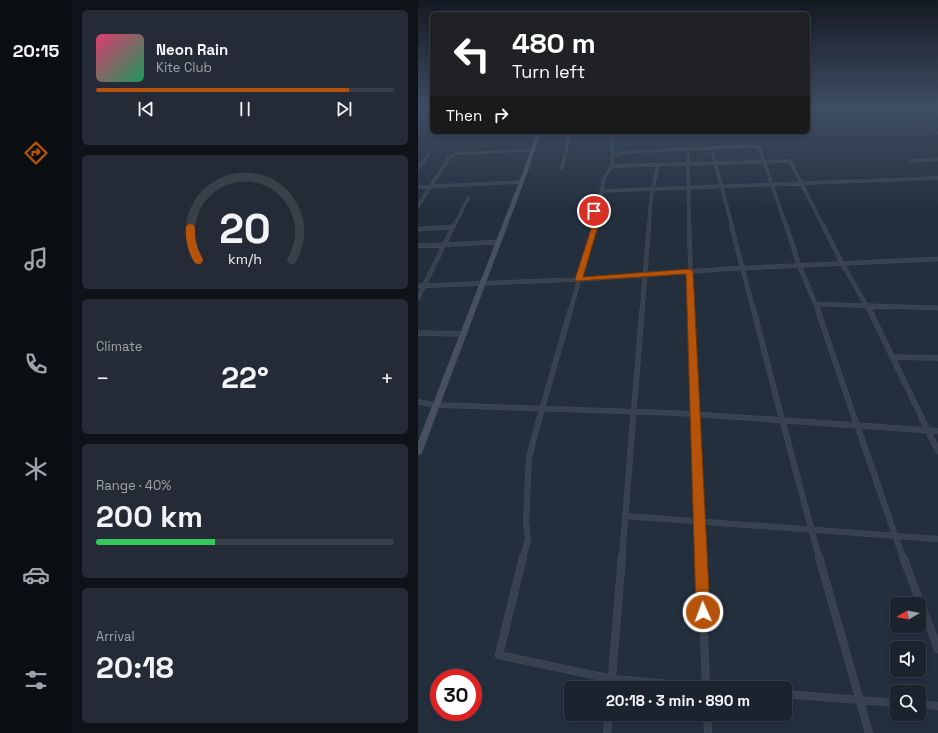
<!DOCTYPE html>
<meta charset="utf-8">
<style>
body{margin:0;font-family:"Space Grotesk",sans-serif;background:#242b36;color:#f1f3f6;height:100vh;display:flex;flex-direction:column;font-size:15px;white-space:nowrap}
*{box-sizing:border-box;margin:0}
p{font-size:13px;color:#a0a4aa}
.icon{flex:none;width:22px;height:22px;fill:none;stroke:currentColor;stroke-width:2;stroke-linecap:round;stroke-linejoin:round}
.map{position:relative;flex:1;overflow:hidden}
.sheet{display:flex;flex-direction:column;gap:10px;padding:10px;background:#0f1319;width:346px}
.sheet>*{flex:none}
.guide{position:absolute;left:12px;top:12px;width:380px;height:122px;border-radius:6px;box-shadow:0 2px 6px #0003,0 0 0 1px #39404a;background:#202124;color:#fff;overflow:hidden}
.needle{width:26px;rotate:261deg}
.controls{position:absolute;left:472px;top:597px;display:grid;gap:8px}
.controls a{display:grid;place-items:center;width:36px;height:36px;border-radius:6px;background:#1b232e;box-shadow:0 2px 6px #0003,0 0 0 1px #39404a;font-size:20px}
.speed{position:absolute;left:12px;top:669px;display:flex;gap:8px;font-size:20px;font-weight:700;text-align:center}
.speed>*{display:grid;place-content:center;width:52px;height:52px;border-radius:50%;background:#1b232e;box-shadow:0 2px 6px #0003,0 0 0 1px #39404a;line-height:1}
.speed .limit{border:6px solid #d22;background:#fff;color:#111}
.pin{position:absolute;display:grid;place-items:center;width:34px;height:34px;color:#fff;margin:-17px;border:2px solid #fff;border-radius:50%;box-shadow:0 1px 4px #0007}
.me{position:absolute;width:44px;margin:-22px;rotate:358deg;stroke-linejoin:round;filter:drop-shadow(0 0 3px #0008)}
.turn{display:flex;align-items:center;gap:14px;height:84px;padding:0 16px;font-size:18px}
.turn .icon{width:52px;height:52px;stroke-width:2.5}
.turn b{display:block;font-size:28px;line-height:34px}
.then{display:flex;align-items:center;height:38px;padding:0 16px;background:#0003;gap:8px;font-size:15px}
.big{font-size:30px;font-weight:700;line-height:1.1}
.sheet .widget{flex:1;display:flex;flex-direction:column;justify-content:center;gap:6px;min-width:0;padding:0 14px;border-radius:6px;background:#242b36}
.sheet .dial{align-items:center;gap:0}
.dial svg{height:104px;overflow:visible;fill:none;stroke:#39404a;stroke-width:7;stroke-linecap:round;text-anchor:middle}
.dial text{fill:#f1f3f6;stroke:none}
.song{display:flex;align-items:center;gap:12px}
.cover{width:48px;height:48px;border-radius:6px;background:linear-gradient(135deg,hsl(340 70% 55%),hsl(150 70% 35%))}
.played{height:4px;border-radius:2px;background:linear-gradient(90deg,#b45309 85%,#39404a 85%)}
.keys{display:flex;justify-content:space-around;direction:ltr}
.heat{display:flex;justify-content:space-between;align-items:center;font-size:22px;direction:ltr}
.charge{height:6px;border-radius:3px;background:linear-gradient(90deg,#34c759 40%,#39404a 0)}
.trip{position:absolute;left:146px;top:681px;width:228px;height:40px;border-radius:6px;background:#1b232e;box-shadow:0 2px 6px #0003,0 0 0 1px #39404a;font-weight:700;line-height:40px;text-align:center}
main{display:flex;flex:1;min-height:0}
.dock{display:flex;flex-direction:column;width:72px;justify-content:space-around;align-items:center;background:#0b0e12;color:#a0a4aa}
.dock .icon{width:28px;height:28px}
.dock .on{color:#b45309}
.dock b{font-size:18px;color:#f1f3f6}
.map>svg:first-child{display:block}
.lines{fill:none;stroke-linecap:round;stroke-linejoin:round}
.street-far5-casing{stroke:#414a57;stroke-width:2.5}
.street-far4-casing{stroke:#414a57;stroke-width:3.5}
.street-far3-casing{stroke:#414a57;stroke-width:4.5}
.street-far2-casing{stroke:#414a57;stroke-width:5.5}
.street-far1-casing{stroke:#414a57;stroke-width:6}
.street-casing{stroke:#414a57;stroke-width:8}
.secondary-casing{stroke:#414a57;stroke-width:1}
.street-far5{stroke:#38414e;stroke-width:2}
.street-far4{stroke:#38414e;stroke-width:3}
.street-far3{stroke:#38414e;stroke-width:3.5}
.street-far2{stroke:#38414e;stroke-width:4.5}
.street-far1{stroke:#38414e;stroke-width:5.5}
.street{stroke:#38414e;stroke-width:7}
.secondary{fill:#465061;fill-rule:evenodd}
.route{fill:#b45309;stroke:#753606}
</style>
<main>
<nav class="dock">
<b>20:15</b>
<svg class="icon on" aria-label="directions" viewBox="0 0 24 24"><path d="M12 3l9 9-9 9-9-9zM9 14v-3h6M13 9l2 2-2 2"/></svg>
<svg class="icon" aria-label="music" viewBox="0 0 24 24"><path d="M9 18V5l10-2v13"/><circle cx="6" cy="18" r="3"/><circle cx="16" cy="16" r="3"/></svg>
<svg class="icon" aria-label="phone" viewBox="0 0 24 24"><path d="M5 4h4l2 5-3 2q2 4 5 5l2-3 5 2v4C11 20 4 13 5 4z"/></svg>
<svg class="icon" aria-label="climate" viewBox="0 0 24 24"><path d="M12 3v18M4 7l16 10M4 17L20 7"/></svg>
<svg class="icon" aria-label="car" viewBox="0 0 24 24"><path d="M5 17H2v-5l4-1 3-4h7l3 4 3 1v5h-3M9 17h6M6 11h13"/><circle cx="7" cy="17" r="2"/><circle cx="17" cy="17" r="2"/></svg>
<svg class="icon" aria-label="filters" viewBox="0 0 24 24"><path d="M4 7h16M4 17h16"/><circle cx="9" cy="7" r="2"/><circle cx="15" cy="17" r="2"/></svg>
</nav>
<section class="sheet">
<div class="widget">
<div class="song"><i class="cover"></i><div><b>Neon Rain</b><p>Kite Club</p></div></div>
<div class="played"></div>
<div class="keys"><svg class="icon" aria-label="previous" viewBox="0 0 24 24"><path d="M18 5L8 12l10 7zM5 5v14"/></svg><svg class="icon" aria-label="pause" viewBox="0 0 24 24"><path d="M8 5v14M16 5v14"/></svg><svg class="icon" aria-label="next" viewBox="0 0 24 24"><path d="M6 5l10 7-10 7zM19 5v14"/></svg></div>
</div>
<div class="widget dial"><svg viewBox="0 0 100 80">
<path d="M14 69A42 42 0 1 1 86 69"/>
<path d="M14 69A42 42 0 0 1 8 45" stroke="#b45309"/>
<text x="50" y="56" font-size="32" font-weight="700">20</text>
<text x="50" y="72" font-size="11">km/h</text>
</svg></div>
<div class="widget"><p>Climate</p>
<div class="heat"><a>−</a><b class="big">22°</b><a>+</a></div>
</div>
<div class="widget"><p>Range · 40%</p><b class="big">200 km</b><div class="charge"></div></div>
<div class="widget"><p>Arrival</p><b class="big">20:18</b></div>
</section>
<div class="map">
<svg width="520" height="733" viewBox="0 0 520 733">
<rect width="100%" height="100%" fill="#242f3e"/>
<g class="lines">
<defs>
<path id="street-far5" d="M 489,112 L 520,133
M 489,112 L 520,110
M 442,118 L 520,115
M 194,132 L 194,159
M 293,148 L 296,159
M 270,149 L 270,159
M 194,155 L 213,152 L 328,146 L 341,147 L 345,159
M 7,159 L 11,154
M 30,159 L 35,154 L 115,150
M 146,159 L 152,132
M 514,159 L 520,159"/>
<path id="street-far4" d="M 194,158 L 194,166
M 270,158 L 271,226
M 296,158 L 314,226
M 345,158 L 368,226
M 492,161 L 520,159
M 0,168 L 8,158
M 144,169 L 146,158
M 0,187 L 104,182
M 183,191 L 520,178
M 0,206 L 31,158
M 36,226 L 50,198
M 177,226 L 176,209 L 183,194 L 186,178 L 194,166 L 372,161 L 405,226
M 231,226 L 233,198 L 240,165"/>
<path id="street-far3" d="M 271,225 L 274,312
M 313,225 L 336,312
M 368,225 L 381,265 L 401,312
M 405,225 L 424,263 L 452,312
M 0,229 L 35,227
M 0,246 L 81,242
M 0,286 L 170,279 L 306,269 L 520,259
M 0,298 L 36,225
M 398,304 L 520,308
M 152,312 L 177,225
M 224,312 L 231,225"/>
<path id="street-far2" d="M 274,311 L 278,420
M 336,311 L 364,420
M 400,311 L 437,420
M 452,311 L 505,420
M 0,333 L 46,334
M 475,357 L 520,358
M 0,402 L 19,405 L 257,413 L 361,420
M 121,420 L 152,311
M 215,420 L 224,311"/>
<path id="street-far1" d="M 278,419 L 283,558
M 346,419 L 520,431
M 364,419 L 401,558
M 437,419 L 485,558
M 504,419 L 520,451
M 207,516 L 520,539
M 105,558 L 110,539 L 108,521 L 111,458 L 121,419
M 204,558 L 215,419"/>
<path id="street" d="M 105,557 L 81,655 L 194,679 L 299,688
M 283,557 L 288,688
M 401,557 L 451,733
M 485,557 L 520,649
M 193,688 L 204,557
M 367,694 L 479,703
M 501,704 L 520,706
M 289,714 L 290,733
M 189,733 L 191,714"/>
<path id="secondary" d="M 120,132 L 122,132 L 110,170 L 4,452 L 3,454 L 0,455 L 0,443 L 106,170 Z"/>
</defs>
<use href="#street-far5" class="street-far5-casing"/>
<use href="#street-far4" class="street-far4-casing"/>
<use href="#street-far3" class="street-far3-casing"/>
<use href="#street-far2" class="street-far2-casing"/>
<use href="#street-far1" class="street-far1-casing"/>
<use href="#street" class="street-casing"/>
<use href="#secondary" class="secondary-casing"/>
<use href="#street-far5" class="street-far5"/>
<use href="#street-far4" class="street-far4"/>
<use href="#street-far3" class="street-far3"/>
<use href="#street-far2" class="street-far2"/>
<use href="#street-far1" class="street-far1"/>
<use href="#street" class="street"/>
<use href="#secondary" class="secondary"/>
</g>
<linearGradient id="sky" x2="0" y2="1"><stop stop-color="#141a22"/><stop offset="0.51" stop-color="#3f4d63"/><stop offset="1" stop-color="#3f4d63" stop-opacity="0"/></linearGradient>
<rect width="520" height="209" fill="url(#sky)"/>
<path class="route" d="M 176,209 L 179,211 L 180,226 L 165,277 L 272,269 L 275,271 L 292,612 L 290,617 L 285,619 L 280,617 L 278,612 L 268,274 L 158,281 L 157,279 L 174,226 L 173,211 Z"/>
</svg>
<div class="controls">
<a><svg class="needle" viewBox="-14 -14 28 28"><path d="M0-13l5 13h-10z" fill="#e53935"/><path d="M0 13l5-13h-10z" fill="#a0a4aa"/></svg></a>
<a><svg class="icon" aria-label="sound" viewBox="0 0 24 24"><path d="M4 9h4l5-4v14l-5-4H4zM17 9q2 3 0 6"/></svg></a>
<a><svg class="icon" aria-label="search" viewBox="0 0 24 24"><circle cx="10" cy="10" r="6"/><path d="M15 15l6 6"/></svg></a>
</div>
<div class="speed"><div class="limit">30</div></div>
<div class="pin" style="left:176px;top:211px;background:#d93025"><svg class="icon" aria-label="arrive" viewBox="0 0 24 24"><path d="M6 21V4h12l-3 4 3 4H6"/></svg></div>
<svg class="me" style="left:285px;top:612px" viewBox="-20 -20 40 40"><circle r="17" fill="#b45309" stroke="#fff" stroke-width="3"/><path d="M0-11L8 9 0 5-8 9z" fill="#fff"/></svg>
<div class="trip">20:18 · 3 min · 890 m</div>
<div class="guide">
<div class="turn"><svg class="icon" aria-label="left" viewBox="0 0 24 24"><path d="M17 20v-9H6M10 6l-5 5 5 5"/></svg><div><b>480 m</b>Turn left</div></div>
<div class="then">Then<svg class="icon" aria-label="right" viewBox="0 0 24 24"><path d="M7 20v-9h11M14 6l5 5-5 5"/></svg></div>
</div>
</div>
</main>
